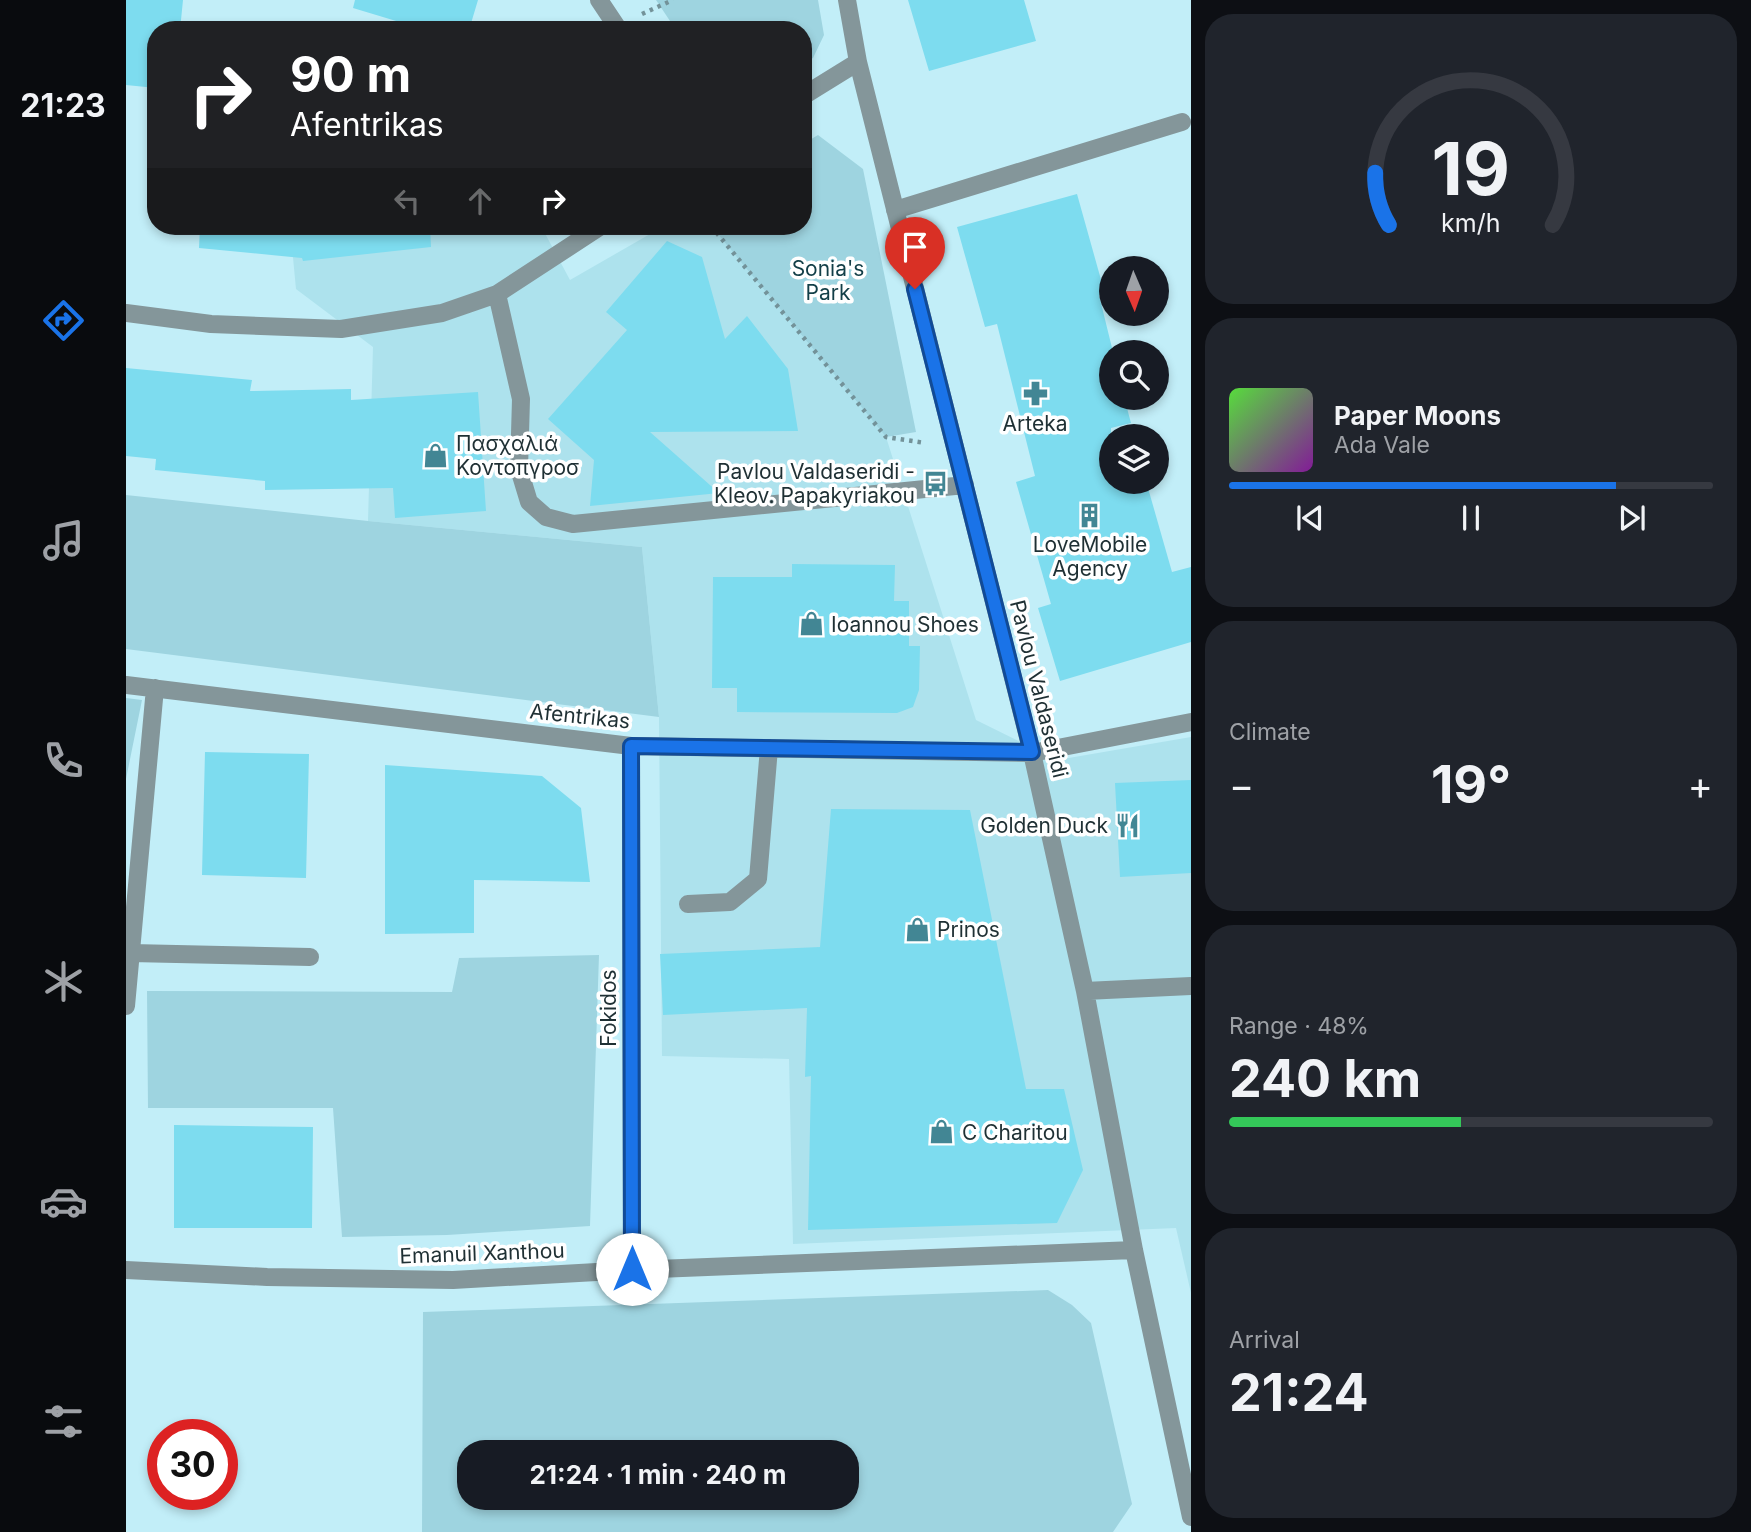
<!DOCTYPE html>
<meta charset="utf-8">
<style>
body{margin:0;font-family:Inter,sans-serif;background:#20242c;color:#f1f3f6;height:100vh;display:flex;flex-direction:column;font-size:26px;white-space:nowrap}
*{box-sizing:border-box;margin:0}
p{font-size:23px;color:#9ea1a6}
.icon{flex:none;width:38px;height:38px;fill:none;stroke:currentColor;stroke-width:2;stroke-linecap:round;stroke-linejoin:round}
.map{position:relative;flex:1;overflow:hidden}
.sheet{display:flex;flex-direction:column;gap:14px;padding:14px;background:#0d0f14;width:560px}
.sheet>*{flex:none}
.guide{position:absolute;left:21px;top:21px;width:665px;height:214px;border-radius:28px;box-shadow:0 4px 10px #0003;background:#202124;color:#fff;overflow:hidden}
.needle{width:46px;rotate:178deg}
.tools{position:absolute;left:973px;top:256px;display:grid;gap:14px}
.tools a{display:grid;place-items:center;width:70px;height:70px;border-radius:50%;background:#171b24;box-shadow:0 4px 10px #0003;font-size:35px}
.speed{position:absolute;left:21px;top:1419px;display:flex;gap:14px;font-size:35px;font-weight:700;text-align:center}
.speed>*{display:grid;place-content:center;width:91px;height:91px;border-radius:50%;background:#171b24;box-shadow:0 4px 10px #0003;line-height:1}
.speed .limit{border:10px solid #d22;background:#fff;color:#111}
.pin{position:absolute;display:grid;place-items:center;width:60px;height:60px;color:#fff;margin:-72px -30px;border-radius:50% 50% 50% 0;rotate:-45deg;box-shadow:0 0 7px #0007}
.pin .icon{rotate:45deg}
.me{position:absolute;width:77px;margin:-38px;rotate:0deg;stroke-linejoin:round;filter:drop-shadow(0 0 5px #0008)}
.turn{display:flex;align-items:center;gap:24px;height:147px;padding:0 28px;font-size:32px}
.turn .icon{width:91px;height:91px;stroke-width:2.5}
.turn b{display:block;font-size:49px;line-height:60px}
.lanes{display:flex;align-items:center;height:66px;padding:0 28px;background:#0003;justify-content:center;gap:35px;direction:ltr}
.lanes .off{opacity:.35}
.big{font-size:52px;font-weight:700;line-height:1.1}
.sheet .card{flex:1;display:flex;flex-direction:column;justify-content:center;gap:10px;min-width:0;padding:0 24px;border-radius:28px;background:#20242c}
.sheet .dial{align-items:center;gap:0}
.dial svg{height:182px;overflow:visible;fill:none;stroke:#363941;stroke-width:7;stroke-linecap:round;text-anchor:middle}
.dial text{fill:#f1f3f6;stroke:none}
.song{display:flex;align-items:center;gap:21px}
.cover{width:84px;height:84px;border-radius:10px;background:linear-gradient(135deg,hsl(110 70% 55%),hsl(290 70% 35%))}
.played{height:7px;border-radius:4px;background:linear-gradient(90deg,#1a73e8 80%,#363941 80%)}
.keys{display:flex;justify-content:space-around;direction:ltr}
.heat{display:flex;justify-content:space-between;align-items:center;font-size:38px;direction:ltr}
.charge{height:10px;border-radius:5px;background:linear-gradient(90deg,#34c759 48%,#363941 0)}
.trip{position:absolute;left:331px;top:1440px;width:402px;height:70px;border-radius:28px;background:#171b24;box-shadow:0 4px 10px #0003;font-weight:700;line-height:70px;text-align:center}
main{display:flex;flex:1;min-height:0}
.tabs{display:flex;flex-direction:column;width:126px;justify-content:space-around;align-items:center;background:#090b0e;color:#9ea1a6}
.tabs .icon{width:49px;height:49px}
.tabs .selected{color:#1a73e8}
.tabs b{font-size:32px;color:#f1f3f6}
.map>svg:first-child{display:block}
.built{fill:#ade2ed}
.green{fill:#9ed4e0;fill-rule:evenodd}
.building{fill:#7ddcef}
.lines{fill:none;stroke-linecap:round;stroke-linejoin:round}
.path{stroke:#739299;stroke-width:4.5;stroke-dasharray:3.5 5;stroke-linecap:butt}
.minor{stroke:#84969a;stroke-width:18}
.route-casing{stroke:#114b97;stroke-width:18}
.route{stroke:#1a73e8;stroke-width:12}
.labels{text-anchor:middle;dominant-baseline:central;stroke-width:7;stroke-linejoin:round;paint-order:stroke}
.park-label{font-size:21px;fill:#133f48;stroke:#fff}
.poi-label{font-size:21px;fill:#1f3034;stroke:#fff;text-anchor:start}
.street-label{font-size:21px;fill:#1f3034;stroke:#fff}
</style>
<main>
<nav class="tabs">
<b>21:23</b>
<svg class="icon selected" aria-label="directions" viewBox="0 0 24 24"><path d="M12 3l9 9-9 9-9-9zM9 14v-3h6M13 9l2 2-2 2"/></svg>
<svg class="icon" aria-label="music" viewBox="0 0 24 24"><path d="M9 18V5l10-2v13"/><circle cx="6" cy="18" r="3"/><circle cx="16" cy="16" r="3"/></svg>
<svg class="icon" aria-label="phone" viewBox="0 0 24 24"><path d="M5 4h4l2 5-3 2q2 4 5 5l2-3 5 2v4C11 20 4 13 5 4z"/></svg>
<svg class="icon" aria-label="climate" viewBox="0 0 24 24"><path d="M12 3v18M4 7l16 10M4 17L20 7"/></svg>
<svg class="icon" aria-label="car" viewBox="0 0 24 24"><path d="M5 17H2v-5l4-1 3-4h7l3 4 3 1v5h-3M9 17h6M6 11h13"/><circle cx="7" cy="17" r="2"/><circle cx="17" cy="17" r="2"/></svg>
<svg class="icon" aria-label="filters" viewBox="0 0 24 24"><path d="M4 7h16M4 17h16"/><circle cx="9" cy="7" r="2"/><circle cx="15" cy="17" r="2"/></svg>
</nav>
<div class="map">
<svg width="1065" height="1532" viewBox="0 0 1065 1532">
<rect width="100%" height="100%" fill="#c2eef8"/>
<path class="built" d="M 164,226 L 415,226 L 444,280 L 538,226 L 585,226 L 760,437 L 850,720 L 931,760 L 1065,737 L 1065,1293 L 1050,1228 L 667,1244 L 663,1059 L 536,1056 L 533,717 L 516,547 L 242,521 L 247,347 L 170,289 Z"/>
<path class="green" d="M 530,0 L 692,0 L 698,35 L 687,58 L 677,64 L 677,30 L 550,30 Z
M 692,135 L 737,169 L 790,432 L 760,437 L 585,226 L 677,226 L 677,144 Z
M 0,495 L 242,521 L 516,547 L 533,717 L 0,649 Z
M 0,698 L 16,700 L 0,779 Z
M 473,955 L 464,1226 L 321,1235 L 216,1237 L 207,1108 L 22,1108 L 21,991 L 326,992 L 333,958 Z
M 922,1290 L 946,1305 L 965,1323 L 1006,1504 L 987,1532 L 296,1532 L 297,1312 ZM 721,1452 L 721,1498 L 343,1498 L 343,1452 Z"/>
<path class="building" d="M 0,0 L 57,0 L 54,30 L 30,30 L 30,88 L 0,85 Z
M 229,0 L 352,0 L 343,30 L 300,30 L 227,8 Z
M 782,0 L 898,0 L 910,41 L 803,71 Z
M 951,194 L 979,294 L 973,295 L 987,352 L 985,352 L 985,397 L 998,397 L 1005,423 L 985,428 L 985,481 L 1020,481 L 1046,572 L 1065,567 L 1065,642 L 934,681 L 912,608 L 925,604 L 890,482 L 909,476 L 871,324 L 859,327 L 831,227 Z
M 74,226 L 304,226 L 305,247 L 177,261 L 176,258 L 73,248 Z
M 541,241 L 576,257 L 599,339 L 621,316 L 662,369 L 672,431 L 524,432 L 593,493 L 464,506 L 468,460 L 422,419 L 501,330 L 480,312 Z
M 0,368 L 126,380 L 124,391 L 225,389 L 225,400 L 352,392 L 360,511 L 269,518 L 267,488 L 139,490 L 139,481 L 29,470 L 30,459 L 0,456 Z
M 666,564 L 769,565 L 768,601 L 783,601 L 783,646 L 794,646 L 793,690 L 787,707 L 771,713 L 611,712 L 611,688 L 586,688 L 587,577 L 666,577 Z
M 79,752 L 183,754 L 180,878 L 76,875 Z
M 259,765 L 416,776 L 455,808 L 464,882 L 348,880 L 348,933 L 259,934 Z
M 1065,780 L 1065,873 L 994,877 L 989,783 Z
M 705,809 L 844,810 L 900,1089 L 938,1089 L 957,1170 L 931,1223 L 682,1230 L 685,1076 L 679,1077 L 681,1008 L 537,1015 L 534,954 L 694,947 Z
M 48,1125 L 187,1127 L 186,1228 L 48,1228 Z"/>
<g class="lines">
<path class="path" d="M 516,14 L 547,0
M 585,226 L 760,437 L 799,443"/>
<path class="minor" d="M 473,0 L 493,30
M 721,0 L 732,62 L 906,753 L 959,991 L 1008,1250 L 1065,1517
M 677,96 L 732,62
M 769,210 L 1056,122
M 371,294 L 395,399 L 393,469 L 403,502 L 420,517 L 447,524 L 839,485
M 0,313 L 85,324 L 215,329 L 316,313 L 371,294 L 475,226
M 0,685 L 505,746 L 906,753 L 1065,722
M 505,746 L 506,1270
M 562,904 L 604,902 L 632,879 L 643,748
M 5,953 L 184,957
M 959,991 L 1065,986
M 0,1006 L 29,688
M 0,1270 L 141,1277 L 327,1280 L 506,1270 L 1008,1250"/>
</g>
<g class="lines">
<defs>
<path id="route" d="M 506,1269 L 505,746 L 906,752 L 789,289"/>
</defs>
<use href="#route" class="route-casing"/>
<use href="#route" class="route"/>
</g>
<defs>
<symbol id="pharmacy-bare" viewBox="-9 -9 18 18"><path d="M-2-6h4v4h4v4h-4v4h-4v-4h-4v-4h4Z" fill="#428694" stroke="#fff" stroke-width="2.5" paint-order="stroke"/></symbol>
<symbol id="shop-bare" viewBox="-9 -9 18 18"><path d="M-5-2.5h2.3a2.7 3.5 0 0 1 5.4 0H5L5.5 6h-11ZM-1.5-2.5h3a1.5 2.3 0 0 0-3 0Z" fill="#428694" stroke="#fff" stroke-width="2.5" paint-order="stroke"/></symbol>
<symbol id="bus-bare" viewBox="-9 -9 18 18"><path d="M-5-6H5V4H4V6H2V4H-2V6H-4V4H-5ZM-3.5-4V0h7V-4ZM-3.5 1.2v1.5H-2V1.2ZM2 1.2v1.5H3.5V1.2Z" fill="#428694" stroke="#fff" stroke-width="2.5" paint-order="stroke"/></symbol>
<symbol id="building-bare" viewBox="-9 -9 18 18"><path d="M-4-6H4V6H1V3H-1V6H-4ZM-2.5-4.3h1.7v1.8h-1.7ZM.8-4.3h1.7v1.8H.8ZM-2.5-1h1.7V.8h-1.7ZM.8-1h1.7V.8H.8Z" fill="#428694" stroke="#fff" stroke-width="2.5" paint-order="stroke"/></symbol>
<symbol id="restaurant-bare" viewBox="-9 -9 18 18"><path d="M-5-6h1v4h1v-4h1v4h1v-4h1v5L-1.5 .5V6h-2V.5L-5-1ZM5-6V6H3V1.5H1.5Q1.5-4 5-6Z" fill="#428694" stroke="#fff" stroke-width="2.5" paint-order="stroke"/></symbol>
</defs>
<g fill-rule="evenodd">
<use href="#pharmacy-bare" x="892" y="376" width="35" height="35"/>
<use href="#shop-bare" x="292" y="438" width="35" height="35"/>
<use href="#bus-bare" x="792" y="466" width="35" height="35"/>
<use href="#building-bare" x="946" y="498" width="35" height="35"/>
<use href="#shop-bare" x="668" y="606" width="35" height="35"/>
<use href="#restaurant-bare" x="984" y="808" width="35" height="35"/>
<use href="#shop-bare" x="774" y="912" width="35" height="35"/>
<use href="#shop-bare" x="798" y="1114" width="35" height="35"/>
</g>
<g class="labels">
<g class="park-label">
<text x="702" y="268">Sonia's<tspan x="702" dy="24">Park</tspan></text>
</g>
<g class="poi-label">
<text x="909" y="423" text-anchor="middle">Arteka</text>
<text x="330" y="443">Πασχαλιά<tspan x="330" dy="24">Κοντοπγροσ</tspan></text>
<text x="789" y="471" text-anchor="end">Pavlou Valdaseridi -<tspan x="789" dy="24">Kleov. Papakyriakou</tspan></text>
<text x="964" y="544" text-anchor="middle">LoveMobile<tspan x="964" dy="24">Agency</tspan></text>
<text x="705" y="624">Ioannou Shoes</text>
<text x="982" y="825" text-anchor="end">Golden Duck</text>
<text x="811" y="929">Prinos</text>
<text x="836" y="1132">C Charitou</text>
</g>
<g class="street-label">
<text transform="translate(913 689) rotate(76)">Pavlou Valdaseridi</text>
<text transform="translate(454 716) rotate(6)">Afentrikas</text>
<text transform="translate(482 1008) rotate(-90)">Fokidos</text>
<text transform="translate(356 1253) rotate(-2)">Emanuil Xanthou</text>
</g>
</g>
</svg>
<div class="tools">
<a><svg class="needle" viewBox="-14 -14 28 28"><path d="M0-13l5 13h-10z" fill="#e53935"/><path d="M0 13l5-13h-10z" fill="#9ea1a6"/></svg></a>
<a><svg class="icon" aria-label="search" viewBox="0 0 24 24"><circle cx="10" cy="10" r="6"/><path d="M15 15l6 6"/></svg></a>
<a><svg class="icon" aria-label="layers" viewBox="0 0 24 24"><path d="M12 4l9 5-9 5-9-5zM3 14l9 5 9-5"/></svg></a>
</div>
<div class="speed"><div class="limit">30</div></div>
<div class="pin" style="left:789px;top:289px;background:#d93025"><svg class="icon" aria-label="arrive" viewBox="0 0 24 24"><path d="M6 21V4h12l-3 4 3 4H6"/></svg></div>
<svg class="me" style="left:506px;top:1269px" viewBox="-20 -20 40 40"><circle r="19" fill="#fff"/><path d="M0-13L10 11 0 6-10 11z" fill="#1a73e8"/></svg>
<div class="trip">21:24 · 1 min · 240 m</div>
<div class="guide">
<div class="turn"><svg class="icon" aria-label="right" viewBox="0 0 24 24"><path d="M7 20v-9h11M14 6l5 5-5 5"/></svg><div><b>90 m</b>Afentrikas</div></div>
<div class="lanes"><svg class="icon off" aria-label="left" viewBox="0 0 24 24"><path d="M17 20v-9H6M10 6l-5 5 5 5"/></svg><svg class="icon off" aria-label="ahead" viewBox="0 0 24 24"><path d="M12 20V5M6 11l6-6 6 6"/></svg><svg class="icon" aria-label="right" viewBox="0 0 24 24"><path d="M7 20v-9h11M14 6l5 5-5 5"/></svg></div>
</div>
</div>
<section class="sheet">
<div class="card dial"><svg viewBox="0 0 100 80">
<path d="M14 69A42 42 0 1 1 86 69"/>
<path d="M14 69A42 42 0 0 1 8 46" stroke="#1a73e8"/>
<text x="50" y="56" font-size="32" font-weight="700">19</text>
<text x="50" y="72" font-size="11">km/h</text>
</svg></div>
<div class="card">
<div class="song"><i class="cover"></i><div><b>Paper Moons</b><p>Ada Vale</p></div></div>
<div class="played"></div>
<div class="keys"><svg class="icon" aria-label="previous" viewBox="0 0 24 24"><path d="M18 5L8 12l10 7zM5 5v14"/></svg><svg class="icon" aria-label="pause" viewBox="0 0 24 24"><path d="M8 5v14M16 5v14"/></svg><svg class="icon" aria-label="next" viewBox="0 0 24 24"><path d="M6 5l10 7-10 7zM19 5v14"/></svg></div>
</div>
<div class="card"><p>Climate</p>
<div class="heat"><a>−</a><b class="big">19°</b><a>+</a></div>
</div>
<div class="card"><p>Range · 48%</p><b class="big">240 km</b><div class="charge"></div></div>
<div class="card"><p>Arrival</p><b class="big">21:24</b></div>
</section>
</main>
